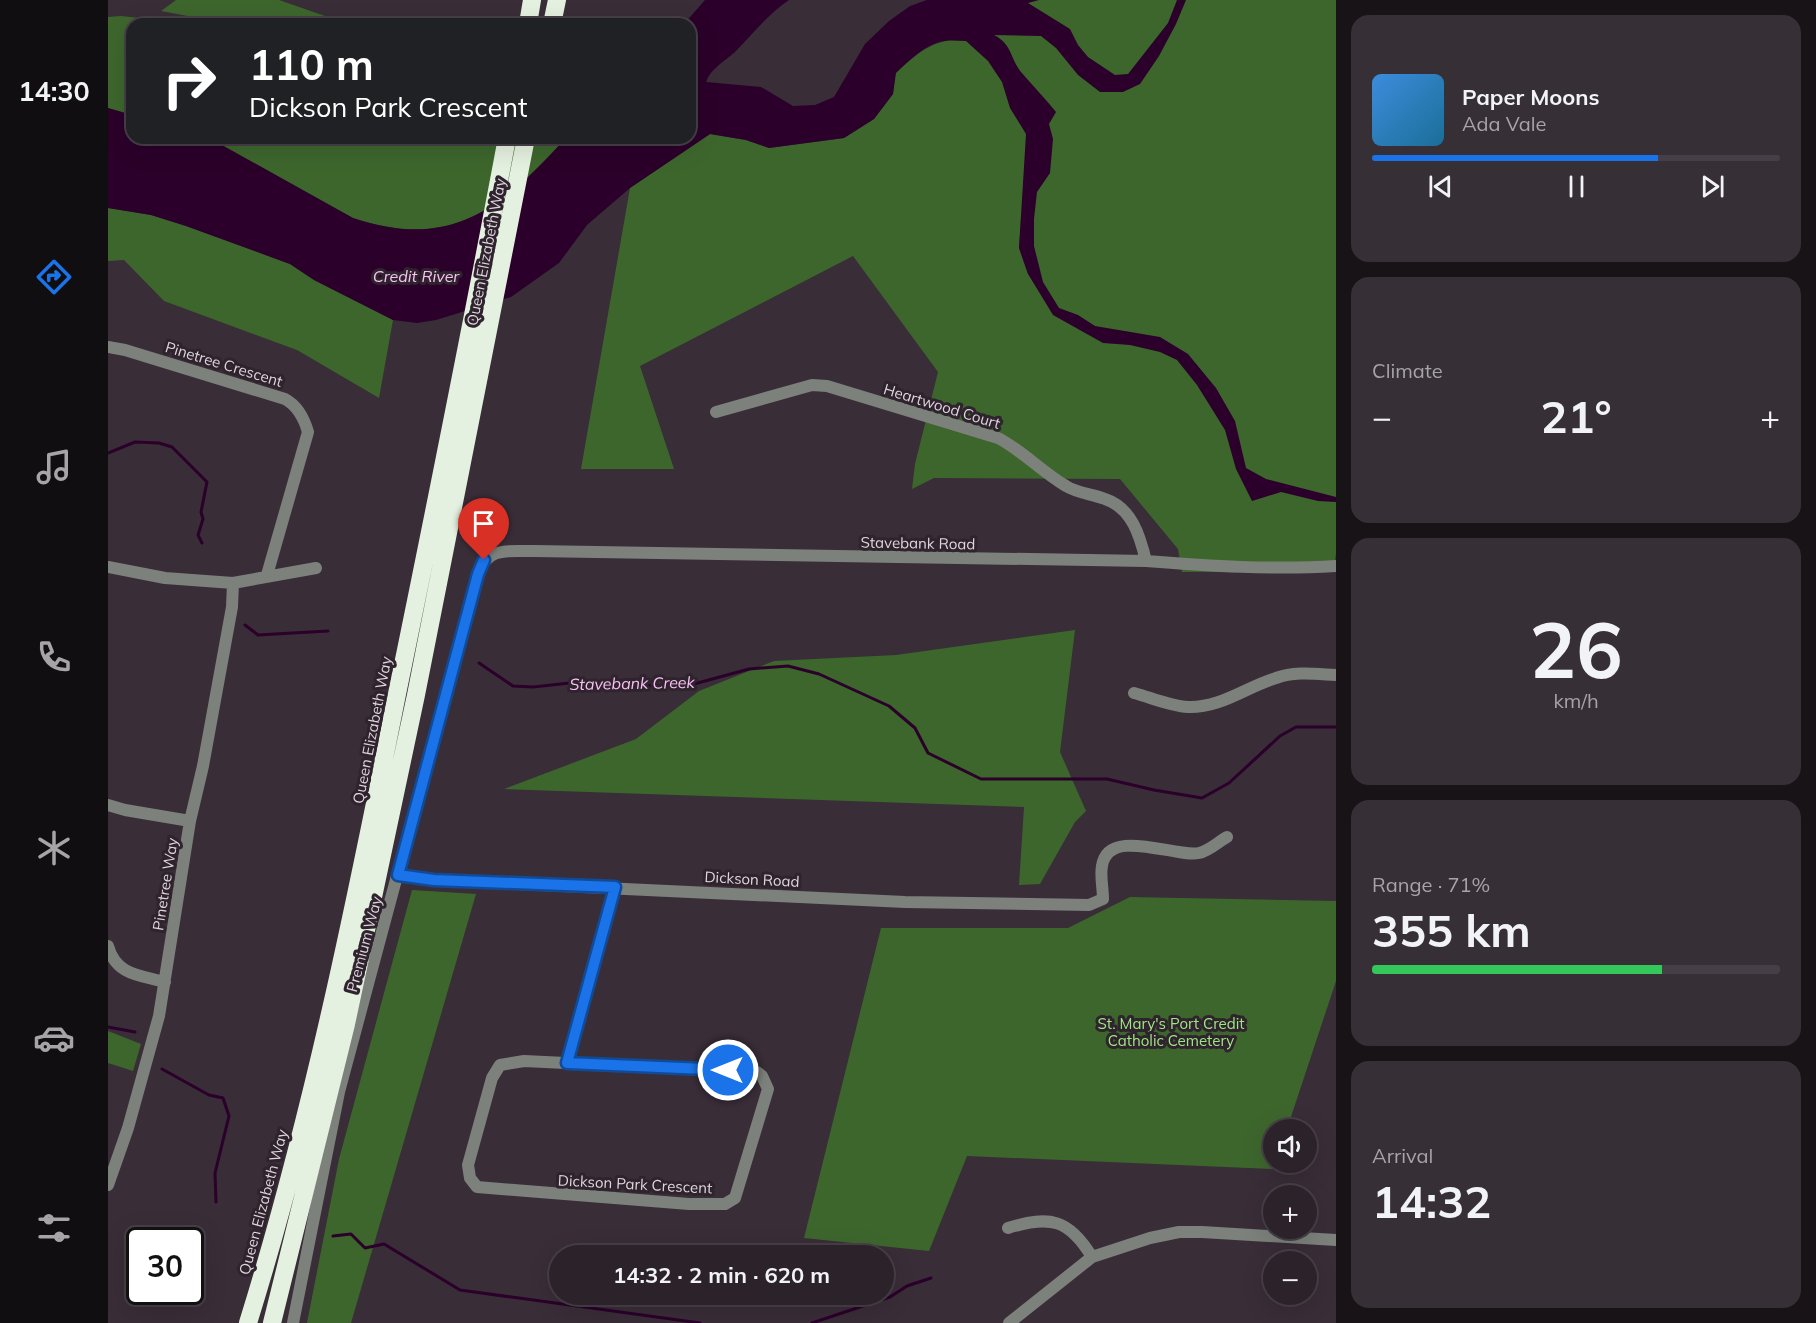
<!DOCTYPE html>
<meta charset="utf-8">
<style>
body{margin:0;font-family:Mulish,sans-serif;background:#372f36;color:#f1f3f6;height:100vh;display:flex;flex-direction:column;font-size:22px;white-space:nowrap}
*{box-sizing:border-box;margin:0}
p{font-size:20px;color:#a6a4a8}
.icon{flex:none;width:33px;height:33px;fill:none;stroke:currentColor;stroke-width:2;stroke-linecap:round;stroke-linejoin:round}
.map{position:relative;flex:1;overflow:hidden}
.sheet{display:flex;flex-direction:column;gap:15px;padding:15px;background:#181317;width:480px}
.sheet>*{flex:none}
.guide{position:absolute;left:18px;top:18px;width:570px;height:126px;border-radius:18px;box-shadow:0 6px 24px #0002,0 0 0 2px #473f47;background:#202124;color:#fff;overflow:hidden}
.buttons{position:absolute;left:1155px;top:1119px;display:grid;gap:12px}
.buttons a{display:grid;place-items:center;width:54px;height:54px;border-radius:50%;background:#2b222a;box-shadow:0 6px 24px #0002,0 0 0 2px #473f47;font-size:30px}
.speed{position:absolute;left:18px;top:1227px;display:flex;gap:12px;font-size:30px;font-weight:700;text-align:center}
.speed>*{display:grid;place-content:center;width:78px;height:78px;border-radius:50%;background:#2b222a;box-shadow:0 6px 24px #0002,0 0 0 2px #473f47;line-height:1}
.speed .limit{border:3px solid #111;border-radius:9px;background:#fff;color:#111}
.pin{position:absolute;display:grid;place-items:center;width:51px;height:51px;color:#fff;margin:-62px -26px;border-radius:50% 50% 50% 0;rotate:-45deg;box-shadow:0 0 6px #0007}
.pin .icon{rotate:45deg}
.me{position:absolute;width:66px;margin:-33px;rotate:270deg;stroke-linejoin:round;filter:drop-shadow(0 0 4px #0008)}
.turn{display:flex;align-items:center;gap:21px;height:126px;padding:0 24px;font-size:27px}
.turn .icon{width:78px;height:78px;stroke-width:2.5}
.turn b{display:block;font-size:42px;line-height:51px}
.big{font-size:45px;font-weight:700;line-height:1.1}
.sheet .card{flex:1;display:flex;flex-direction:column;justify-content:center;gap:9px;min-width:0;padding:0 21px;border-radius:18px;background:#372f36}
.sheet .dial{align-items:center;gap:0}
.dial b{font-size:78px;line-height:1}
.song{display:flex;align-items:center;gap:18px}
.cover{width:72px;height:72px;border-radius:9px;background:linear-gradient(135deg,hsl(210 70% 55%),hsl(200 70% 35%))}
.played{height:6px;border-radius:3px;background:linear-gradient(90deg,#1a73e8 70%,#473f47 70%)}
.keys{display:flex;justify-content:space-around;direction:ltr}
.heat{display:flex;justify-content:space-between;align-items:center;font-size:33px;direction:ltr}
.charge{height:9px;border-radius:4px;background:linear-gradient(90deg,#34c759 71%,#473f47 0)}
.trip{position:absolute;left:441px;top:1245px;width:345px;height:60px;border-radius:30px;background:#2b222a;box-shadow:0 6px 24px #0002,0 0 0 2px #473f47;font-weight:700;line-height:60px;text-align:center}
main{display:flex;flex:1;min-height:0}
.dock{display:flex;flex-direction:column;width:108px;justify-content:space-around;align-items:center;background:#110e11;color:#a6a4a8}
.dock .icon{width:42px;height:42px}
.dock .active{color:#1a73e8}
.dock b{font-size:27px;color:#f1f3f6}
.map>svg:first-child{display:block}
.green{fill:#3d662d;fill-rule:evenodd}
.water{fill:#2b002a}
.lines{fill:none;stroke-linecap:round;stroke-linejoin:round}
.stream{stroke:#2b002a;stroke-width:3}
.minor{stroke:#7c817b;stroke-width:12}
.highway{stroke:#e5f1e0;stroke-width:18}
.route-casing{stroke:#114b97;stroke-width:15}
.route{stroke:#1a73e8;stroke-width:10}
.labels{text-anchor:middle;dominant-baseline:central;stroke-width:6;stroke-linejoin:round;paint-order:stroke}
.street-label{font-size:15px;fill:#ded6dd;stroke:#2f232e}
.park-label{font-size:15px;fill:#9ee782;stroke:#2f232e}
.water-label{font-size:16px;font-style:italic;fill:#f9c1f3;stroke:#2f232e}
</style>
<main>
<nav class="dock">
<b>14:30</b>
<svg class="icon active" aria-label="directions" viewBox="0 0 24 24"><path d="M12 3l9 9-9 9-9-9zM9 14v-3h6M13 9l2 2-2 2"/></svg>
<svg class="icon" aria-label="music" viewBox="0 0 24 24"><path d="M9 18V5l10-2v13"/><circle cx="6" cy="18" r="3"/><circle cx="16" cy="16" r="3"/></svg>
<svg class="icon" aria-label="phone" viewBox="0 0 24 24"><path d="M5 4h4l2 5-3 2q2 4 5 5l2-3 5 2v4C11 20 4 13 5 4z"/></svg>
<svg class="icon" aria-label="climate" viewBox="0 0 24 24"><path d="M12 3v18M4 7l16 10M4 17L20 7"/></svg>
<svg class="icon" aria-label="car" viewBox="0 0 24 24"><path d="M5 17H2v-5l4-1 3-4h7l3 4 3 1v5h-3M9 17h6M6 11h13"/><circle cx="7" cy="17" r="2"/><circle cx="17" cy="17" r="2"/></svg>
<svg class="icon" aria-label="filters" viewBox="0 0 24 24"><path d="M4 7h16M4 17h16"/><circle cx="9" cy="7" r="2"/><circle cx="15" cy="17" r="2"/></svg>
</nav>
<div class="map">
<svg width="1228" height="1323" viewBox="0 0 1228 1323">
<rect width="100%" height="100%" fill="#392d38"/>
<path class="green" d="M 68,0 L 171,0 L 240,24 L 122,24 L 53,11 Z
M 821,0 L 1228,0 L 1228,553 L 1226,571 L 1074,572 L 1070,549 L 1012,479 L 826,478 L 804,489 L 807,464 L 830,372 L 745,256 L 532,366 L 566,469 L 473,469 L 522,188 L 602,134 L 638,140 L 661,148 L 736,138 L 766,119 L 785,94 L 787,73 C 804,58 822,41 846,40 ZM 913,219 L 920,274 L 911,248 Z
M 13,16 L 86,24 L 24,24 L 24,115 L 0,108 L 0,17 Z
M 99,138 L 458,138 C 393,208 344,251 245,218 Z
M 0,208 L 43,215 L 78,226 L 182,264 L 206,280 L 285,320 L 271,398 L 189,350 L 56,301 L 16,260 L 0,261 Z
M 967,630 L 952,752 L 978,811 L 967,822 L 932,884 L 911,885 L 916,807 L 396,789 L 528,739 L 591,691 L 666,661 L 788,655 Z
M 304,890 L 368,894 L 243,1323 L 199,1323 L 231,1159 Z
M 1022,897 L 1228,901 L 1228,981 L 1179,1129 L 1166,1130 L 1166,1162 L 1168,1163 L 1166,1169 L 859,1156 L 821,1251 L 696,1238 L 773,928 L 960,928 Z
M 0,1031 L 33,1044 L 25,1071 L 0,1063 Z"/>
<path class="water" d="M 597,0 L 681,0 C 660,14 645,34 627,52 C 617,61 602,69 598,82 L 653,87 L 685,106 L 707,105 L 726,97 L 757,44 L 781,21 L 802,6 L 819,0 L 931,0 L 920,3 L 962,29 L 970,45 L 980,57 L 1007,75 L 1020,74 L 1060,23 L 1069,0 L 1078,0 L 1068,24 L 1051,56 L 1032,84 L 1015,92 L 992,92 L 970,75 L 948,48 L 933,36 L 886,35 C 904,44 902,58 913,72 C 924,85 937,98 948,112 L 941,124 L 945,139 L 942,173 L 929,192 L 926,219 L 926,246 L 935,282 L 951,308 L 970,315 L 987,326 L 1052,337 L 1080,354 L 1108,388 L 1127,421 L 1138,468 L 1158,479 L 1228,497 L 1228,502 L 1210,501 L 1173,492 L 1144,501 L 1128,469 L 1117,430 L 1089,385 L 1069,360 L 1052,352 L 1022,345 L 995,343 L 945,315 L 920,274 L 911,248 L 918,134 L 902,108 L 894,82 L 880,61 L 858,41 C 851,41 844,40 837,41 C 818,43 801,61 788,73 L 785,94 L 766,119 L 736,138 L 661,148 L 638,140 L 602,134 L 522,188 L 479,225 L 451,263 L 403,297 L 328,320 L 309,323 L 285,320 L 206,280 L 182,264 L 78,226 L 43,215 L 0,208 L 0,108 L 24,115 L 24,138 L 99,138 L 105,140 L 245,218 C 344,251 394,208 458,138 L 582,138 L 582,24 L 576,24 Z"/>
<g class="lines">
<path class="stream" d="M 0,453 L 27,442 L 51,443 L 64,447 L 99,482 L 93,512 L 95,519 L 90,535 L 94,543
M 137,625 L 150,635 L 220,631
M 371,663 L 405,686 L 425,687 L 471,682 L 514,681 L 545,686 L 586,684 L 641,669 L 680,666 L 711,674 L 781,706 L 807,728 L 820,753 L 873,779 L 999,779 L 1046,790 L 1094,798 L 1121,783 L 1172,736 L 1188,727 L 1228,727
M 0,1027 L 27,1032
M 54,1069 L 101,1095 L 115,1098 L 121,1116 L 107,1173 L 108,1202
M 225,1236 L 243,1234 L 257,1248 L 276,1244 L 352,1290 L 592,1323
M 704,1323 L 782,1297 L 799,1286 L 823,1278"/>
<path class="minor" d="M 0,347 L 17,350 L 177,399 C 190,406 196,418 200,432 L 159,575
M 608,412 L 704,385 L 719,386 L 890,438 C 915,451 934,472 958,486 C 969,493 984,494 997,499 C 1024,508 1032,536 1038,561
M 0,567 L 57,578 L 125,583 L 208,568
M 1026,693 C 1044,698 1062,706 1080,707 C 1113,708 1138,687 1168,678 C 1187,671 1208,674 1228,675
M 0,805 L 17,810 L 82,821
M 290,875 L 326,880 L 797,902 L 981,905 L 995,899 C 995,888 992,876 994,866 C 1000,826 1068,858 1091,853 C 1101,851 1110,842 1119,837
M 0,946 C 8,975 31,975 57,982
M 416,1061 L 603,1070 L 636,1069 L 649,1072 L 654,1076 L 660,1089 L 627,1198 L 617,1204 L 581,1204 L 369,1187 L 362,1178 L 360,1165 L 384,1078 L 392,1065 Z
M 459,1063 L 507,887
M 0,1185 L 20,1128 L 51,1016 L 82,821 L 95,766 L 124,607 L 125,583
M 900,1228 C 942,1215 961,1219 984,1257
M 185,1323 L 231,1092 L 370,574 C 380,545 402,552 427,551 L 1038,561 C 1101,566 1165,570 1228,566
M 901,1323 L 984,1257 L 1042,1238 L 1071,1232 L 1094,1232 L 1228,1240"/>
<path class="highway" d="M 420,24 L 424,0
M 444,24 L 449,0
M 140,1323 C 204,1117 247,905 289,694 C 327,509 364,324 399,138
M 164,1323 L 238,1024 L 308,695 L 418,138"/>
</g>
<g class="lines">
<defs>
<path id="route" d="M 376,560 L 370,574 L 290,875 L 326,880 L 507,887 L 459,1063 L 620,1070"/>
</defs>
<use href="#route" class="route-casing"/>
<use href="#route" class="route"/>
</g>
<g class="labels">
<g class="street-label">
<text transform="translate(378 252) rotate(-79)">Queen Elizabeth Way</text>
<text transform="translate(116 364) rotate(17)">Pinetree Crescent</text>
<text transform="translate(834 406) rotate(17)">Heartwood Court</text>
<text transform="translate(810 543) rotate(1)">Stavebank Road</text>
<text transform="translate(264 730) rotate(-79)">Queen Elizabeth Way</text>
<text transform="translate(644 879) rotate(3)">Dickson Road</text>
<text transform="translate(57 884) rotate(-81)">Pinetree Way</text>
<text transform="translate(256 944) rotate(-75)">Premium Way</text>
<text transform="translate(527 1184) rotate(3)">Dickson Park Crescent</text>
<text transform="translate(155 1202) rotate(-75)">Queen Elizabeth Way</text>
</g>
<g class="park-label">
<text x="1063" y="1023">St. Mary's Port Credit<tspan x="1063" dy="17">Catholic Cemetery</tspan></text>
</g>
<g class="water-label">
<text x="308" y="276">Credit River</text>
<text transform="translate(524 683) rotate(-1)">Stavebank Creek</text>
</g>
</g>
</svg>
<div class="buttons">
<a><svg class="icon" aria-label="sound" viewBox="0 0 24 24"><path d="M4 9h4l5-4v14l-5-4H4zM17 9q2 3 0 6"/></svg></a>
<a>+</a>
<a>−</a>
</div>
<div class="speed"><div class="limit">30</div></div>
<div class="pin" style="left:376px;top:560px;background:#d93025"><svg class="icon" aria-label="arrive" viewBox="0 0 24 24"><path d="M6 21V4h12l-3 4 3 4H6"/></svg></div>
<svg class="me" style="left:620px;top:1070px" viewBox="-20 -20 40 40"><circle r="17" fill="#1a73e8" stroke="#fff" stroke-width="3"/><path d="M0-11L8 9 0 5-8 9z" fill="#fff"/></svg>
<div class="trip">14:32 · 2 min · 620 m</div>
<div class="guide">
<div class="turn"><svg class="icon" aria-label="right" viewBox="0 0 24 24"><path d="M7 20v-9h11M14 6l5 5-5 5"/></svg><div><b>110 m</b>Dickson Park Crescent</div></div>
</div>
</div>
<section class="sheet">
<div class="card">
<div class="song"><i class="cover"></i><div><b>Paper Moons</b><p>Ada Vale</p></div></div>
<div class="played"></div>
<div class="keys"><svg class="icon" aria-label="previous" viewBox="0 0 24 24"><path d="M18 5L8 12l10 7zM5 5v14"/></svg><svg class="icon" aria-label="pause" viewBox="0 0 24 24"><path d="M8 5v14M16 5v14"/></svg><svg class="icon" aria-label="next" viewBox="0 0 24 24"><path d="M6 5l10 7-10 7zM19 5v14"/></svg></div>
</div>
<div class="card"><p>Climate</p>
<div class="heat"><a>−</a><b class="big">21°</b><a>+</a></div>
</div>
<div class="card dial"><b>26</b><p>km/h</p></div>
<div class="card"><p>Range · 71%</p><b class="big">355 km</b><div class="charge"></div></div>
<div class="card"><p>Arrival</p><b class="big">14:32</b></div>
</section>
</main>
